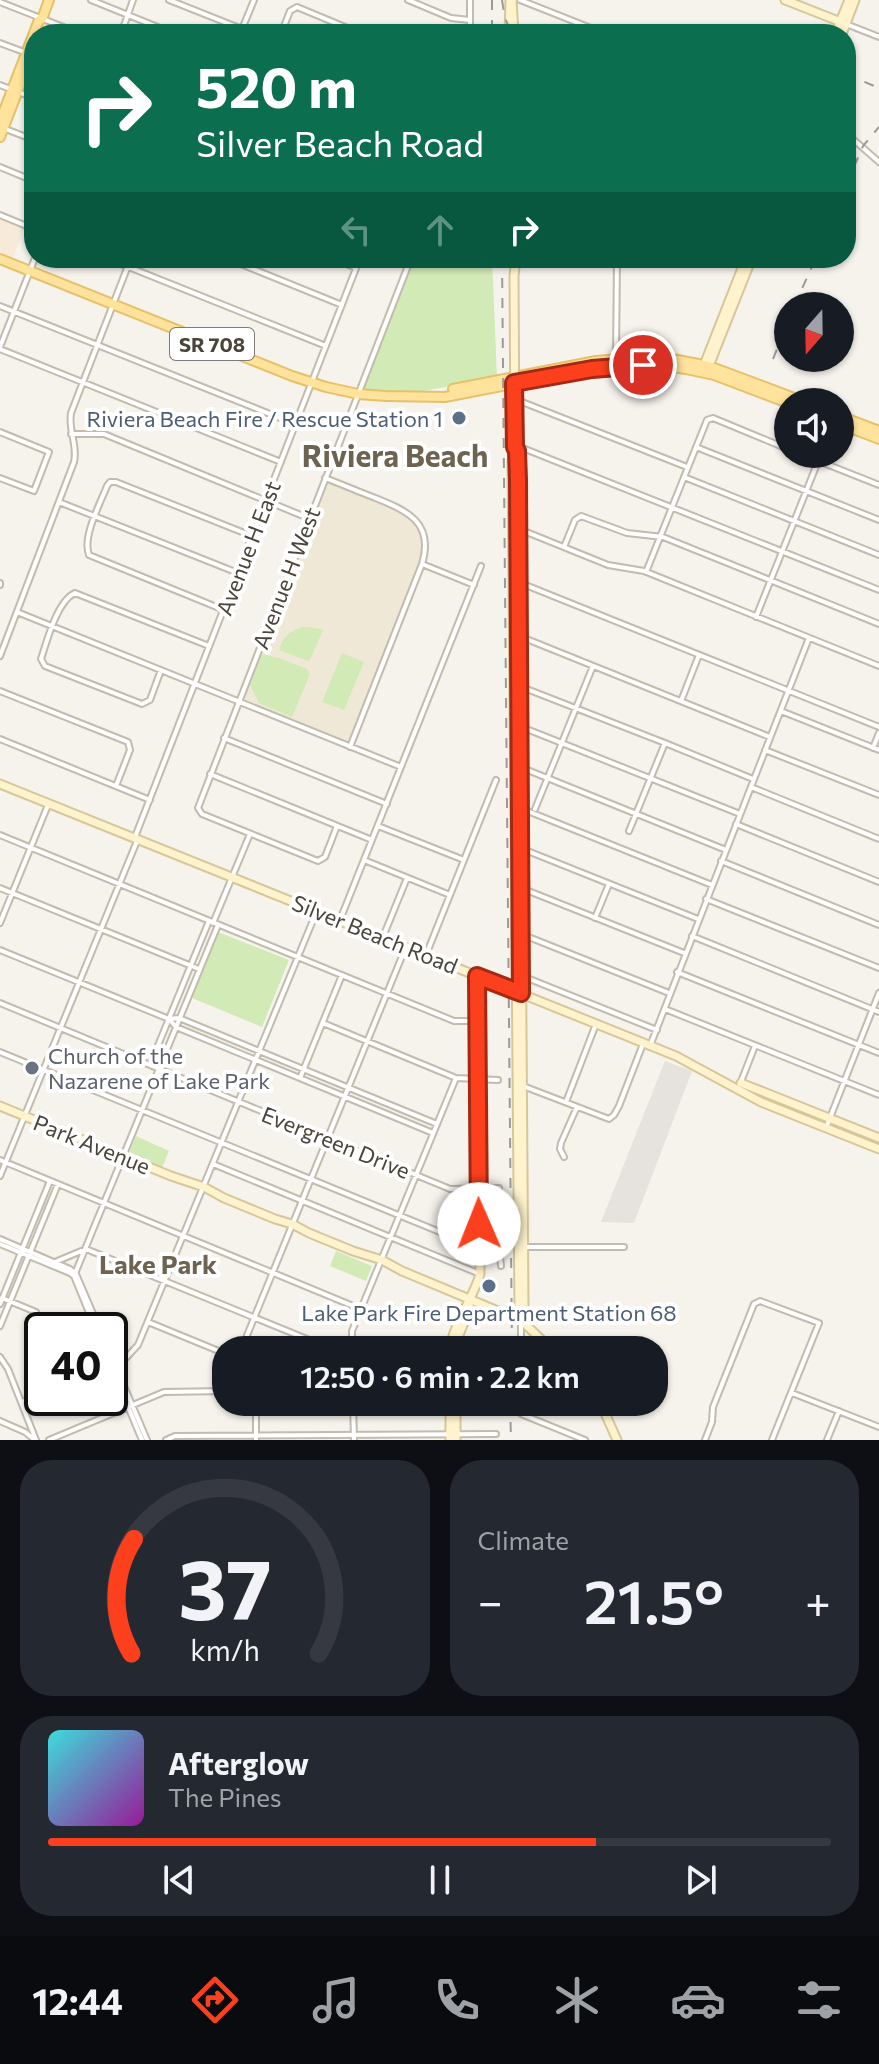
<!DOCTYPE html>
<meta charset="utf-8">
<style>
body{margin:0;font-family:Commissioner,sans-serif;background:#242831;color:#f1f3f6;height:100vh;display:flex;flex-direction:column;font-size:30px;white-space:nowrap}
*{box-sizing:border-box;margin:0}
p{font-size:26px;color:#9ea1a6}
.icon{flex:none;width:44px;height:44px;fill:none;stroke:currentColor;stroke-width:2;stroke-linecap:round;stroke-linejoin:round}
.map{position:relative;height:1440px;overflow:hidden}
.panel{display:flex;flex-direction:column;gap:20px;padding:20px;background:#0d0f14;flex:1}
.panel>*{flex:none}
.top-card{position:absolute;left:24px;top:24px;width:832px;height:244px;border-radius:32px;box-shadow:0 2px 6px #0004;background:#0b6e4f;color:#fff;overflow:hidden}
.needle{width:52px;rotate:200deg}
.controls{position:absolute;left:774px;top:292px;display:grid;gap:16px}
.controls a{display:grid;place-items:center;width:80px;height:80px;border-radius:50%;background:#171b24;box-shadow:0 2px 6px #0004;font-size:40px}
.speed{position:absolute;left:24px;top:1312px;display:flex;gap:16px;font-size:40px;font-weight:700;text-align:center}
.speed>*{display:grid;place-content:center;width:104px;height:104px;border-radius:50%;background:#171b24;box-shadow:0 2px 6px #0004;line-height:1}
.speed .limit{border:4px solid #111;border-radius:12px;background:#fff;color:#111}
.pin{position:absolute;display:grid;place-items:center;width:68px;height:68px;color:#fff;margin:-34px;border:4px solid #fff;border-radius:50%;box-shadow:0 2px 8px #0007}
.me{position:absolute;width:88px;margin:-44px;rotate:359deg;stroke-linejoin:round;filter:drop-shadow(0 0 6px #0008)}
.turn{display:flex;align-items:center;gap:28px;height:168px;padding:0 40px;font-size:36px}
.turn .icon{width:104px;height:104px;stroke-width:2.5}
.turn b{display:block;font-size:56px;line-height:68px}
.lanes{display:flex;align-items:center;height:76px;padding:0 40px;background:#0003;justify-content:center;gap:40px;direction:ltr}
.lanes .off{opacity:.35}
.big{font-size:60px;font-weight:600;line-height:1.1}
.panel .card{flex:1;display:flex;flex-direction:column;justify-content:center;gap:12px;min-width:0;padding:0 28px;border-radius:32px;background:#242831}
.panel .dial{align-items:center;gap:0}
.dial svg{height:208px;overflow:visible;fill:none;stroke:#363941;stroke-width:7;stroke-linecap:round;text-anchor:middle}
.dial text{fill:#f1f3f6;stroke:none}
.song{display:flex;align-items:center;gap:24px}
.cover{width:96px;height:96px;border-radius:12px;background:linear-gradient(135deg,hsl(180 70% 55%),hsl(300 70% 35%))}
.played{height:8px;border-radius:4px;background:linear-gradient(90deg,#fc3f1d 70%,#363941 70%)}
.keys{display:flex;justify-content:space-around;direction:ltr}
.heat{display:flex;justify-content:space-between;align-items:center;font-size:44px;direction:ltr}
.panel .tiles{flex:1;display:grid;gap:20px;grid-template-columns:1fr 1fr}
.card:last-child{grid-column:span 2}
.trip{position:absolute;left:212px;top:1336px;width:456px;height:80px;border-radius:32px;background:#171b24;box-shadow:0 2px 6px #0004;font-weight:600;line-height:80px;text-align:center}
.tab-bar{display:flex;height:128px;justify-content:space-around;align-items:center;background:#090b0e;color:#9ea1a6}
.tab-bar .icon{width:56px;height:56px}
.tab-bar .active{color:#fc3f1d}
.tab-bar b{font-size:36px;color:#f1f3f6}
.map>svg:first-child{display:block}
.commercial{fill:#f7ead8}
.industrial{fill:#e6e2dd}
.education{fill:#efe8d6}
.green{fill:#d2eab5}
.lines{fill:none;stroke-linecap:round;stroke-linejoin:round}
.street-casing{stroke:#c2bbae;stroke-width:8}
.secondary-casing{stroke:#d6c79b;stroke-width:11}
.primary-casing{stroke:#e6c16a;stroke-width:12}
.street{stroke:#fff;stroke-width:4}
.secondary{stroke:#fff3cd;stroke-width:7}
.primary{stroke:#ffe39c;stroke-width:8}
.rail{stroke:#9a9a9a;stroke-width:2;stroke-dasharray:10 10;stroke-linecap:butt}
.route-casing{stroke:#a42913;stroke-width:20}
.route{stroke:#fc3f1d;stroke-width:14}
.service-dot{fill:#5c6f8a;stroke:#fff;stroke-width:3}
.worship-dot{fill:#6b7280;stroke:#fff;stroke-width:3}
.labels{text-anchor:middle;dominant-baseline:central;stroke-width:8;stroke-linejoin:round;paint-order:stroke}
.shield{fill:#fff;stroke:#817c74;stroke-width:2}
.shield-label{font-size:20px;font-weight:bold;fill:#4b4439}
.service-label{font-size:22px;fill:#4e5e75;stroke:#fff;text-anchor:end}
.street-label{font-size:22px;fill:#4b4439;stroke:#fff}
.worship-label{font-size:22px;fill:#5b616d;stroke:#fff;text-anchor:start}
.quarter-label{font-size:26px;font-weight:bold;fill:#6e6250;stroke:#fff}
.district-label{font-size:30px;font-weight:bold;fill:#6e6250;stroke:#fff}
</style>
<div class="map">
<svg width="879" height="1440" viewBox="0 0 879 1440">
<rect width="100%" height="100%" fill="#f6f3ec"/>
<path class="commercial" d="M 0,218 L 25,227 L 12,260 L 0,255 Z"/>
<path class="industrial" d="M 665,1061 L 692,1071 L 634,1223 L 601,1222 Z"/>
<path class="education" d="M 328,482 L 402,511 L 411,517 L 421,532 L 424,552 L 349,742 L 246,700 L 244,697 Z"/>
<path class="green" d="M 413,258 L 492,258 L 497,378 L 417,392 L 366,391 L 363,386 Z
M 302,627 L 309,627 L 323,630 L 310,660 L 308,661 L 279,650 C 282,638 290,631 302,627 Z
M 342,653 L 364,662 L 344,710 L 322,702 Z
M 262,654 L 282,659 L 307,669 L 310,674 L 292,717 L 259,703 L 250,685 Z
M 218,932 L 289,960 L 262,1027 L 192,998 Z
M 136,1136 L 169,1151 L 162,1168 L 129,1154 Z
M 336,1251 L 372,1266 L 366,1281 L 330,1266 Z"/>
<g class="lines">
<defs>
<path id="street" d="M 91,0 L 175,34
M 169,0 L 242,29
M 408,0 L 451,18 L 470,20
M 470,0 L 470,34
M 520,0 L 606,34
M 0,2 L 81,34
M 846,24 L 879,37
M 121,34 L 133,0
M 240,34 L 254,0
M 281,34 L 290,11 L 297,7 L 362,34
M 0,43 L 24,52
M 0,85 L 34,98
M 3,128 L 34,140
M 846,133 L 879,162
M 0,167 L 34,181
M 0,215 L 34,229
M 106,258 L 326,346
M 226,258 L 342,305
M 332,258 L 356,268
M 0,306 L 295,424
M 0,347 L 35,258
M 0,349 L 281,462
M 616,359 L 617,258
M 517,400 L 687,467
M 0,432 L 49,452 L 34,491 L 0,478
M 71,434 L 104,434 L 308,518
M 515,445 L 879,590
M 696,447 L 879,520
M 801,454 L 879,485
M 684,477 L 879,555
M 325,478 C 341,484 357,491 373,497 C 405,510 435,521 422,564 L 350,747
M 59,502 L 238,573
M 519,529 L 608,565 L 644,571 L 879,666
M 564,547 L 575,520 L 581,516 L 627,533 L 663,537 L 879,624
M 422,564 L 474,585
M 646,572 L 707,420 L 713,418 L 788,449
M 518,582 L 879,727
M 0,583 L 0,585
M 224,610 L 89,555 C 82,537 100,504 107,486 L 110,482 L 116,482 L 252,536
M 17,612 L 401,767
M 756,617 L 821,454
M 519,636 L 770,737
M 0,656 L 74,462 C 78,445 68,431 71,413 L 131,258
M 161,670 L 150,700 L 142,704 L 45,666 L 41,659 C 47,641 57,601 75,593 L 209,646
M 519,686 L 665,743 L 753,779
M 0,691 L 128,742 L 130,750 L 116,786
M 681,701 L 699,655
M 781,711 L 879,750
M 519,726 L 740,814
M 224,738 L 387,804
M 0,739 L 150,800
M 873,748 L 879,733
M 765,750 L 879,795
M 520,767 L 726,850
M 210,774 L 372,840
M 751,787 L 879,839
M 520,808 L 712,885
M 535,809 L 593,666
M 736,824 L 879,882
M 337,826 L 325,857 L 318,861 L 202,814 L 198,808 L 411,258
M 378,826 L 464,860
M 629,831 L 665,743
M 0,835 L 454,1021 L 477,1021
M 135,837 L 360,258
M 520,848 L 698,919
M 364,860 L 450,895
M 721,861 L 879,925
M 0,888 L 199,969
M 521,888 L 684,953
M 706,899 L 879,968
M 595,918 L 609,884
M 340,920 L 481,566
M 0,923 L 48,805
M 213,923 L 250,834
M 521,934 L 669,993
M 692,936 L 879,1012
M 383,937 L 407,878
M 0,950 L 169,1019 L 179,1018 L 437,1124
M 426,955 L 496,780
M 677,972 L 879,1053
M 522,976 L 657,1030
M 0,1003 L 450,1189 L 499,1188
M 665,1009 L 879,1095
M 169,1019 L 176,1027 L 433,1133
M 323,1023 L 456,1078 L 498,1080
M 650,1046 L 809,638
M 0,1052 L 479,1248
M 150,1065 L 209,921
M 300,1078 L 342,975
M 740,1084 L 755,1046
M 523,1086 L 609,1119 L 614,1115 L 619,1106 L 643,1044
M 566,1102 L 596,1024
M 826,1128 L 879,993
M 564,1157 L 560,1149 L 561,1143 L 577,1107
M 0,1160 L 375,1315
M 213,1164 L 480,1274
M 0,1176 L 137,841
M 479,1224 L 493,1226 L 497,1228 L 501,1266
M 0,1239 L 70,1269 L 76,1274 L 100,1330
M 0,1244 L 70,1273 L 74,1276 L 96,1330
M 525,1247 L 624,1247
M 55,1262 L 86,1249 L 334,1350
M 74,1276 L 218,925
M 2,1298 L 36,1312 L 44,1330
M 0,1304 L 50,1181
M 148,1322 L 226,1354
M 0,1326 L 58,1184
M 241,1350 L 405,949
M 352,1350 L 352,1331 L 456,1078
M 521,1350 L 521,1323
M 110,1353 L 147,1440
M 0,1357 L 8,1369 L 36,1440
M 110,1366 L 126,1358 L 138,1345 L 316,913
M 111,1366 L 142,1440
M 792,1393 L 879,1427
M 22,1402 L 42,1393
M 256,1402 L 256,1440
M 353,1402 L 354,1440
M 521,1402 L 521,1414 L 585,1440
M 0,1421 L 25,1432 L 35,1440
M 49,1440 L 164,1392 L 226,1391
M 166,1440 L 175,1436 L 496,1434
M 705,1440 L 712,1422 L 713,1407 L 754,1304 L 760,1301 L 819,1323 L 772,1440
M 827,1440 L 839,1411"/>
<path id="secondary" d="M 512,0 L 514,34
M 785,0 L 846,24
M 509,34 L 510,0
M 835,34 L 849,0
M 842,34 L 855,0
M 516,258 L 514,276 L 515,445 L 512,461 L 519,1309 L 522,1321 L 552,1350
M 702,370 L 746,258
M 707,371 L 752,258
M 515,448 L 517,451 L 518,480 L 524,1309 L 522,1319
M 0,784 L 676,1056 L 761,1102 L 879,1149
M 741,1083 L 879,1138
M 0,1106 L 171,1176 L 204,1187 L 224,1198 L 275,1219 L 292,1224 L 309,1233 L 353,1251 L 382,1260 L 402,1271 L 522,1321
M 450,1350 C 453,1322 473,1300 480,1274 L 477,976
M 455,1350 C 457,1332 470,1317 470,1299
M 450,1402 L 450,1440
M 456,1402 L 456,1440
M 600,1402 L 617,1440"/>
<path id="primary" d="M 0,121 L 39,20 L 42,19 L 49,0
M 0,137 L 34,49
M 0,259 L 292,376 L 326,387 L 358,394 L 386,396 L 445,397 L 595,368 L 629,365 L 658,365 L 686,369 L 714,375 L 788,403
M 453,389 L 596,361 L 643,357 L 672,359 L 709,366 L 805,402
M 840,416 L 879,431
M 840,424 L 879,439"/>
</defs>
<use href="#street" class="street-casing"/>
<use href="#secondary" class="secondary-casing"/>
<use href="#primary" class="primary-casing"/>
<use href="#street" class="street"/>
<use href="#secondary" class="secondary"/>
<use href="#primary" class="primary"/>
<path class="rail" d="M 492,0 L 492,34
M 502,0 L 505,18 L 512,34
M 846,74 L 879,88
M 846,185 L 863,146 L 879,127
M 502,258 L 512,1350
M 794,306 L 816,258
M 773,359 L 788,322
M 510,1402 L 511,1440"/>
</g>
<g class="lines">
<defs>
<path id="route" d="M 479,1224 L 477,976 L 521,993 L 518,480 L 517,451 L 515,447 L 514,383 L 592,369 L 643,365"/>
</defs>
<use href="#route" class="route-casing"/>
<use href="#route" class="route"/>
</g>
<g class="service-dot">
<circle cx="459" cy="418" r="8"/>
<circle cx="489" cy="1286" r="8"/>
</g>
<circle class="worship-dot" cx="32" cy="1068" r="8"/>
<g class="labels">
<rect class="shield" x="170" y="328" width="84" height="32" rx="6"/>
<g class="shield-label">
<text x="212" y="344">SR 708</text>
</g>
<g class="service-label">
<text x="443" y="418">Riviera Beach Fire / Rescue Station 1</text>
<text x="489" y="1312" text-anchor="middle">Lake Park Fire Department Station 68</text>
</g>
<g class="street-label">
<text transform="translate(248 548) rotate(-69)">Avenue H East</text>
<text transform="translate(286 578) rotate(-69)">Avenue H West</text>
<text transform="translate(375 934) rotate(22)">Silver Beach Road</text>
<text transform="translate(336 1142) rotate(22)">Evergreen Drive</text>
<text transform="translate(92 1144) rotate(22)">Park Avenue</text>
</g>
<g class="worship-label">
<text x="48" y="1055">Church of the<tspan x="48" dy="25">Nazarene of Lake Park</tspan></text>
</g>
<g class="quarter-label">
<text x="158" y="1263">Lake Park</text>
</g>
<g class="district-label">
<text x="395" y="454">Riviera Beach</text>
</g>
</g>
</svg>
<div class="controls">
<a><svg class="needle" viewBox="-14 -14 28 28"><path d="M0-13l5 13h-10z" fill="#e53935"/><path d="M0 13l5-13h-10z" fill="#9ea1a6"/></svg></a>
<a><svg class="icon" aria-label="sound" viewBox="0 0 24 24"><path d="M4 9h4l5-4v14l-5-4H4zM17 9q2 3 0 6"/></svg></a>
</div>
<div class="speed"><div class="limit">40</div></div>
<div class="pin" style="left:643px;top:365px;background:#d93025"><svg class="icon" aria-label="arrive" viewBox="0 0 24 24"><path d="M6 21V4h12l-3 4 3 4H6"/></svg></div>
<svg class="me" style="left:479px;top:1224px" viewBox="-20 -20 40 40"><circle r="19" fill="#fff"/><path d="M0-13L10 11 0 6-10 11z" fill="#fc3f1d"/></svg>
<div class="trip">12:50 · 6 min · 2.2 km</div>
<div class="top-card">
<div class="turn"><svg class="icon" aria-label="right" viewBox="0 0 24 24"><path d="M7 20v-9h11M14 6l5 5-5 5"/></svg><div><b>520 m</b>Silver Beach Road</div></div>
<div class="lanes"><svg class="icon off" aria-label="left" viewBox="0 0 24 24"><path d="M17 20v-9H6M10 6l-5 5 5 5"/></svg><svg class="icon off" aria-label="ahead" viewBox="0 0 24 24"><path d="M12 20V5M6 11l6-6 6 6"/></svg><svg class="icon" aria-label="right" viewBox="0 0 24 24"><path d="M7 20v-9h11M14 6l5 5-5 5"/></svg></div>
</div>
</div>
<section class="panel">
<div class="tiles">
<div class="card dial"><svg viewBox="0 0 100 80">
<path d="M14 69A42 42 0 1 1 86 69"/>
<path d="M14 69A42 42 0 0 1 15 25" stroke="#fc3f1d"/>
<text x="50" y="56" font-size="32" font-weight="700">37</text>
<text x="50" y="72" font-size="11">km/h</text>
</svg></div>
<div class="card"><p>Climate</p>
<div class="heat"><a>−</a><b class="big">21.5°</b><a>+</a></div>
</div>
<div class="card">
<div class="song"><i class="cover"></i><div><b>Afterglow</b><p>The Pines</p></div></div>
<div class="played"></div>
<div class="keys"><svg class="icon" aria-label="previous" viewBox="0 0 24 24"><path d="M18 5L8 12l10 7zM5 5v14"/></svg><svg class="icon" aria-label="pause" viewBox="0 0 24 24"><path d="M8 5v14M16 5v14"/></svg><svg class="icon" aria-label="next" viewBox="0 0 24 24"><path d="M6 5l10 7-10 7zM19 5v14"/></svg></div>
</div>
</div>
</section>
<nav class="tab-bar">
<b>12:44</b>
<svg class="icon active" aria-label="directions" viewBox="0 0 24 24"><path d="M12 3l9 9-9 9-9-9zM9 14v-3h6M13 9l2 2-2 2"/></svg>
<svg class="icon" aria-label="music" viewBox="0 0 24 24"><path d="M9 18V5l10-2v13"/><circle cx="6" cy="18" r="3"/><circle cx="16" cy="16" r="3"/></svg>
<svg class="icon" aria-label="phone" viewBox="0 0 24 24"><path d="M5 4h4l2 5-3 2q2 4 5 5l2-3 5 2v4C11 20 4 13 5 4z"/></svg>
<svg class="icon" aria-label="climate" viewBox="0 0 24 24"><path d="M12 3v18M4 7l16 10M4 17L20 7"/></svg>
<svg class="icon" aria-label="car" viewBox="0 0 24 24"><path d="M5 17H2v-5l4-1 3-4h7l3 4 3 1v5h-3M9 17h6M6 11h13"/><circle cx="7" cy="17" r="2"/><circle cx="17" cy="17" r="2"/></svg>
<svg class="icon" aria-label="filters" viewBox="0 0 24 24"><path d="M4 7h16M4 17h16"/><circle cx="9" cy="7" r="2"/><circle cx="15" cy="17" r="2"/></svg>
</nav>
